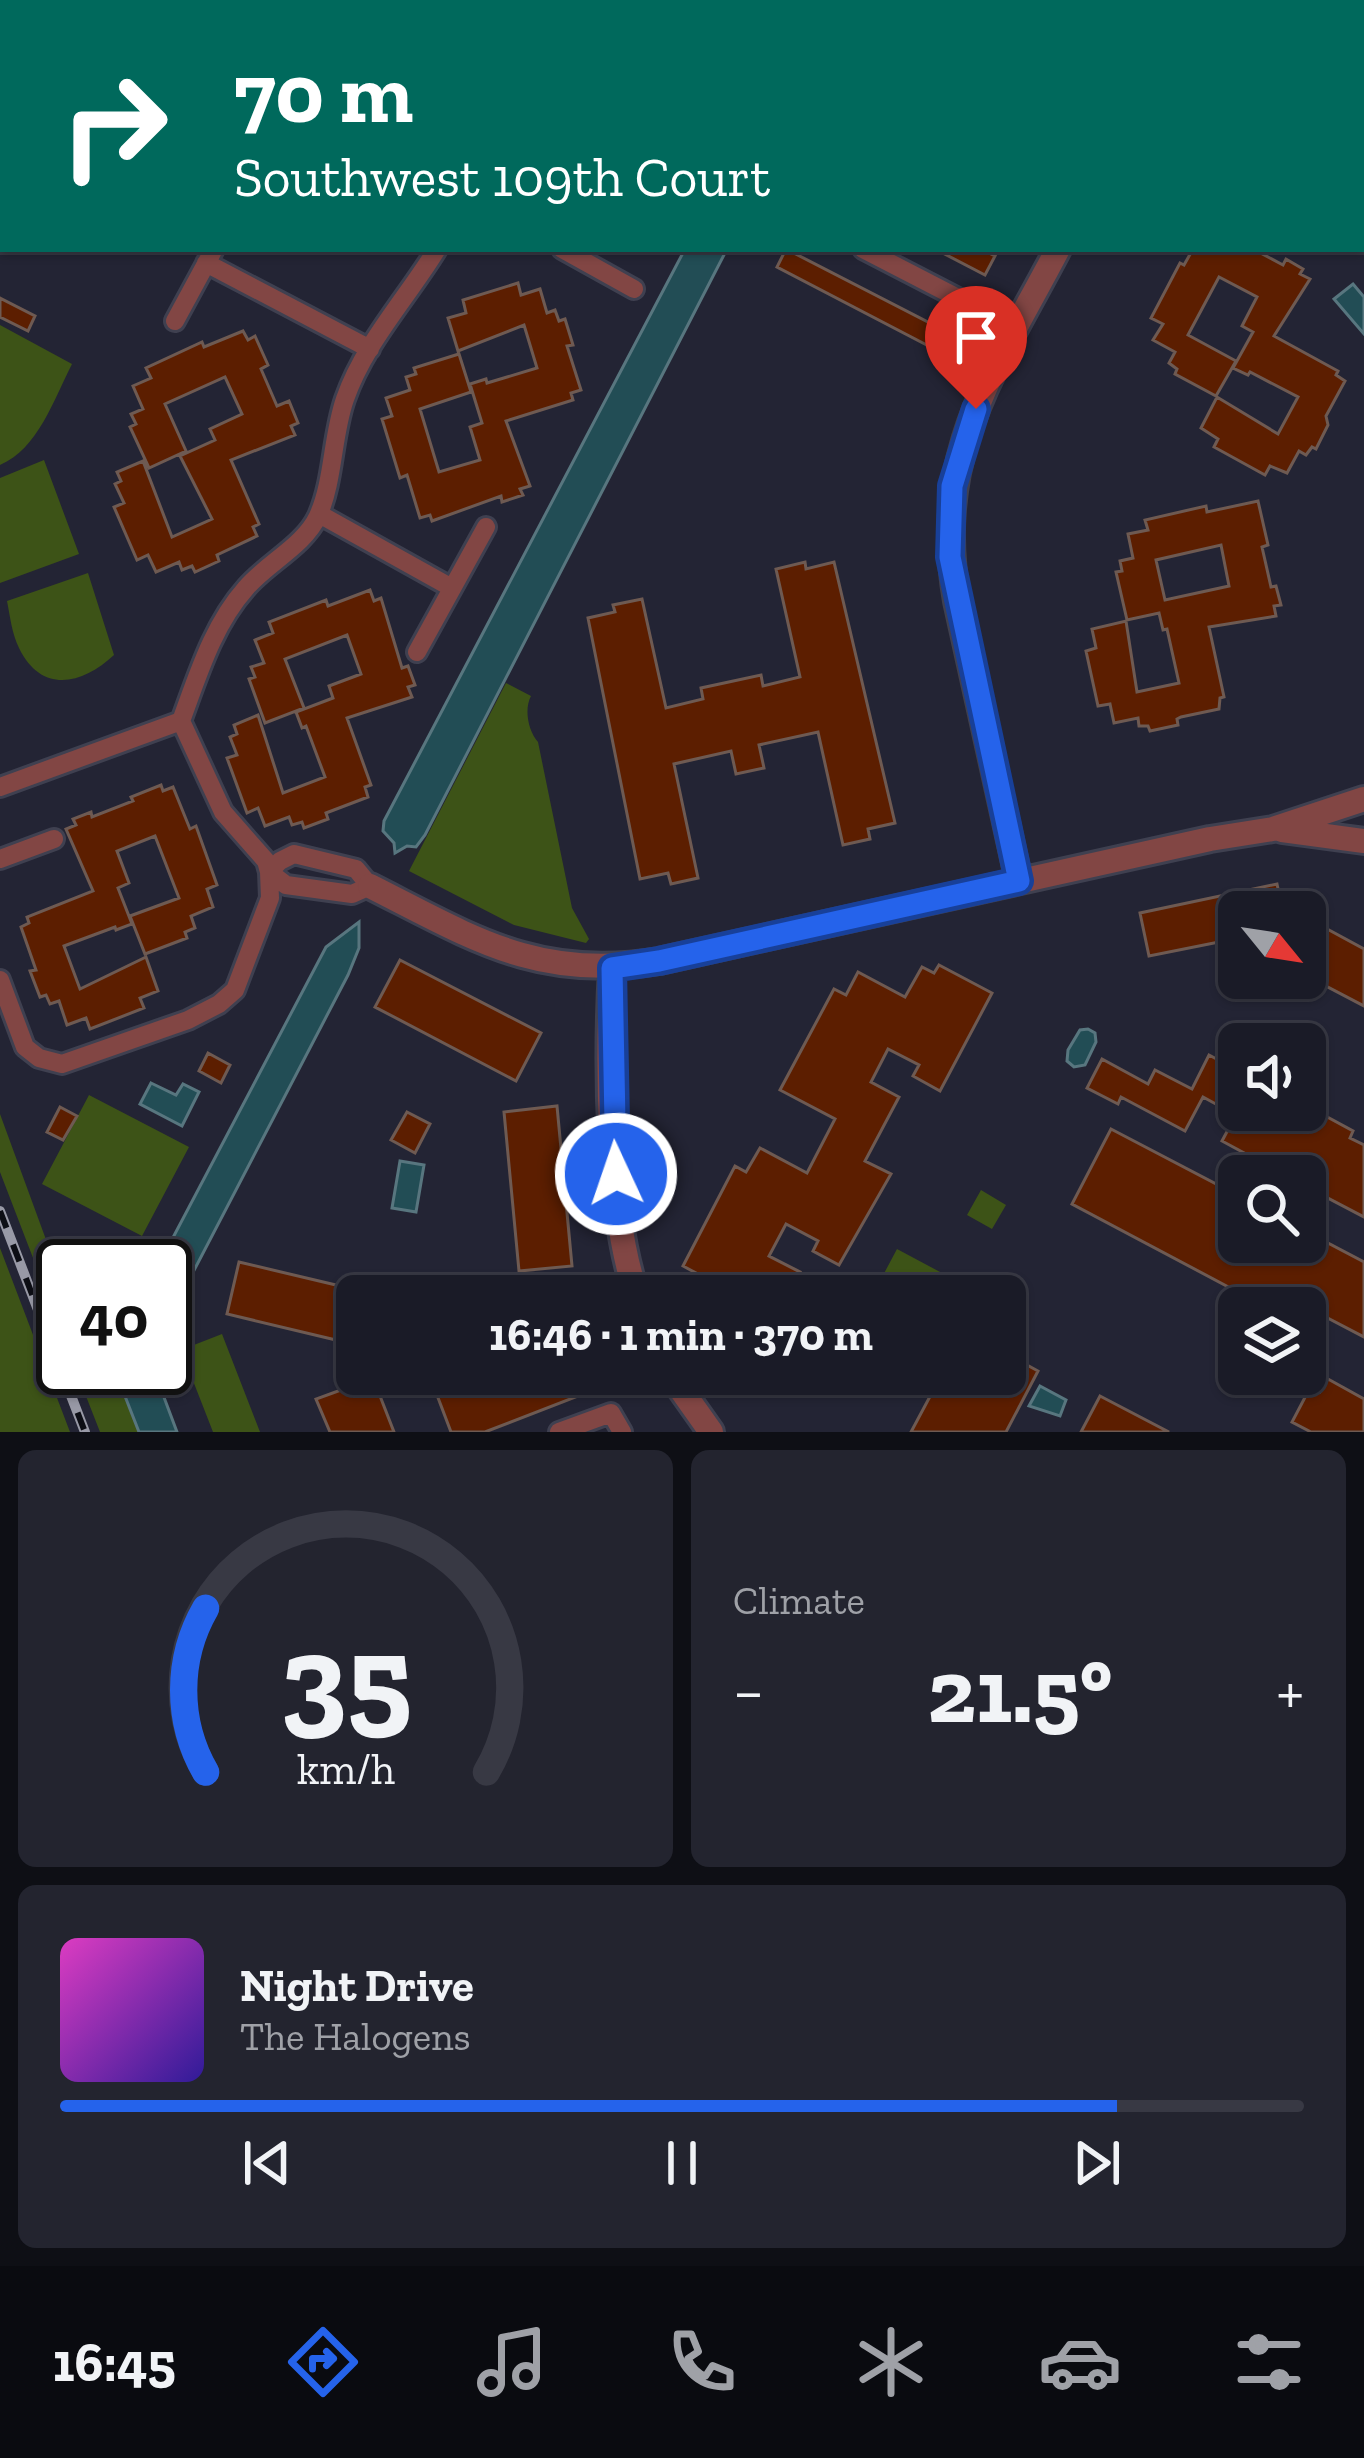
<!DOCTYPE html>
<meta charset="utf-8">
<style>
body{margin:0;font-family:"Zilla Slab",serif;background:#23242f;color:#f1f3f6;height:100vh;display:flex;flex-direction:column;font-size:45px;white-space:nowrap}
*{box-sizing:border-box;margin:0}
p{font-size:39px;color:#9fa1a7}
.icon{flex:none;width:66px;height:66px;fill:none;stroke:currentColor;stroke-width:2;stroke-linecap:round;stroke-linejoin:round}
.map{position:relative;height:1432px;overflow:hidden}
.details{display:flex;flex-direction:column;gap:18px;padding:18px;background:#0e0f15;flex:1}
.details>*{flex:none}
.top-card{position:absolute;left:0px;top:0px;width:1365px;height:252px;box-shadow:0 3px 9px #0004,0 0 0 3px #383944;background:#00695c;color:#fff;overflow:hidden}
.needle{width:78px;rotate:120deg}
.tools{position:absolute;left:1218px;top:891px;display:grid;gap:24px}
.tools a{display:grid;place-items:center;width:108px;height:108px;border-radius:18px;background:#1a1b27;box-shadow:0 3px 9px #0004,0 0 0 3px #383944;font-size:60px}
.speed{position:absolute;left:36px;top:1239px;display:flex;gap:24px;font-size:60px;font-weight:700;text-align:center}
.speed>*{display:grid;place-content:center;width:156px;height:156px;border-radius:50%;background:#1a1b27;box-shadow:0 3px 9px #0004,0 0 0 3px #383944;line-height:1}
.speed .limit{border:6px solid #111;border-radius:18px;background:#fff;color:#111}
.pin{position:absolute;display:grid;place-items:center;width:102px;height:102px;color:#fff;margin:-123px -51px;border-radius:50% 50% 50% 0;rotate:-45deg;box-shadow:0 0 12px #0007}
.pin .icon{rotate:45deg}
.me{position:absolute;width:132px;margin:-66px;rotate:357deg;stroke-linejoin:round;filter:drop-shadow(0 0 9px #0008)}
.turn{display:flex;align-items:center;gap:42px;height:252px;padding:0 36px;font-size:54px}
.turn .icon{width:156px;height:156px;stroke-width:2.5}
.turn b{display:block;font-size:84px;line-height:102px}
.big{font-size:90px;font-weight:700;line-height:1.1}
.details .card{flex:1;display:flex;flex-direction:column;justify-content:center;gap:18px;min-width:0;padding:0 42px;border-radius:18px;background:#23242f}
.details .dial{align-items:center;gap:0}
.dial svg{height:312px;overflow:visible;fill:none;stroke:#383944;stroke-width:7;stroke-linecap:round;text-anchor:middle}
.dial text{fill:#f1f3f6;stroke:none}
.song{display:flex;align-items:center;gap:36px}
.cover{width:144px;height:144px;border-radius:18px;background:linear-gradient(135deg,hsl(310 70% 55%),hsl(250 70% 35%))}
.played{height:12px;border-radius:6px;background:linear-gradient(90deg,#2563eb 85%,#383944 85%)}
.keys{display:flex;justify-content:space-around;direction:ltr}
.heat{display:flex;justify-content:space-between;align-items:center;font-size:66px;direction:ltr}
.details .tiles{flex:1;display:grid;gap:18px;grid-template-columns:1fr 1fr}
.card:last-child{grid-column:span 2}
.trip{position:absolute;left:336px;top:1275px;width:690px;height:120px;border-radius:18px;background:#1a1b27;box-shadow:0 3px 9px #0004,0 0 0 3px #383944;font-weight:700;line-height:120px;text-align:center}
.dock{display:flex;height:192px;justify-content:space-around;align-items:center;background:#0a0b10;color:#9fa1a7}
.dock .icon{width:84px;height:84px}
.dock .on{color:#2563eb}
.dock b{font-size:54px;color:#f1f3f6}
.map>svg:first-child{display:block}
.green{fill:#3d5317}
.water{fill:#224d55;stroke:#58767f;stroke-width:3}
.building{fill:#5c1e00;stroke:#6e5a52;stroke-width:3;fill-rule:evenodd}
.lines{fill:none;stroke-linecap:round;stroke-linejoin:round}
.minor-casing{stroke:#3f4050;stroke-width:24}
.tertiary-casing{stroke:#3f4050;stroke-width:30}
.minor{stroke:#824644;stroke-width:18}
.tertiary{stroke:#824644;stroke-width:24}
.rail-casing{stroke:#9899a6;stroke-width:10}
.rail{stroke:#0d0e15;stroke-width:6;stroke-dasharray:18;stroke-linecap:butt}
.route-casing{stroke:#184099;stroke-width:30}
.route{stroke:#2563eb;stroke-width:21}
</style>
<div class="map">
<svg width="1364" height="1432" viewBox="0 0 1364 1432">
<rect width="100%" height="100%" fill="#232434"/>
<path class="green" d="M 0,325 L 72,364 C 54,399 38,449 0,465 Z
M 44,460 L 79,554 L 0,583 L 0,478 Z
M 88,573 L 114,655 C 83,684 42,695 19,648 C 12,634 10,616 7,601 Z
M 506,683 L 531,696 C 524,709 528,731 538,742 L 572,908 L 589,939 L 586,943 L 514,925 L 409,871 Z
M 89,1095 L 189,1147 L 142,1236 L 42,1184 Z
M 0,1114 L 63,1286 L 63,1336 L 0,1172 Z
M 981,1190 L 1006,1205 L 992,1229 L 967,1215 Z
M 0,1248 L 70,1432 L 0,1432 Z
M 897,1249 L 985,1296 L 872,1296 Z
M 222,1334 L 260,1432 L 213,1432 L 181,1350 Z
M 75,1368 L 93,1368 L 98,1379 L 104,1368 L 114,1368 L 139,1432 L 100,1432 Z"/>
<path class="water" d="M 685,249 L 727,249 L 425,835 L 416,847 L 407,846 L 395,853 L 394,843 L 383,831 L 384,821 Z
M 1353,284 L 1364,297 L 1364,334 L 1334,299 Z
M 359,922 L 359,948 L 348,975 L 165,1326 L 165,1266 L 158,1266 L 326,947 Z
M 1088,1029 L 1095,1033 L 1096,1042 L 1085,1065 L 1074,1067 L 1067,1061 L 1068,1050 L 1080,1030 Z
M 151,1083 L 176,1095 L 183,1084 L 199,1092 L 182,1126 L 140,1104 Z
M 400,1161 L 424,1165 L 416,1212 L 392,1208 Z
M 114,1368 L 153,1368 L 177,1432 L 139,1432 Z
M 1040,1386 L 1066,1400 L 1060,1416 L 1029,1406 Z"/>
<path class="building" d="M 786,249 L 953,335 L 944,354 L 777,267 Z
M 935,249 L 981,249 L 995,256 L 985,275 Z
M 1193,249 L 1253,249 L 1283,265 L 1286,259 L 1303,269 L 1300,274 L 1310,279 L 1274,336 L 1338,371 L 1336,375 L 1345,381 L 1326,416 L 1328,425 L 1316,449 L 1312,447 L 1306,455 L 1299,451 L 1287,473 L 1270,466 L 1265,475 L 1214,447 L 1218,439 L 1201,428 L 1217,397 L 1278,434 L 1298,397 L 1250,372 L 1248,375 L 1233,368 L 1253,332 L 1242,326 L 1257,297 L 1219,277 L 1188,335 L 1236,361 L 1216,396 L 1175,374 L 1177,369 L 1169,363 L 1175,352 L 1153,340 L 1163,324 L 1151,318 L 1180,263 L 1184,265 Z
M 518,283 L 521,295 L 540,289 L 547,313 L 555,310 L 559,321 L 565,319 L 573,345 L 567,346 L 581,390 L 571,393 L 573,400 L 506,421 L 530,486 L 520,489 L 523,495 L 502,502 L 501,496 L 432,521 L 430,515 L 420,518 L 407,475 L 400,478 L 382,419 L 392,416 L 386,398 L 410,390 L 406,377 L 416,374 L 414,368 L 459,354 L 471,392 L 420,409 L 439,472 L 480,460 L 470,427 L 482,423 L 470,384 L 486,379 L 487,383 L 537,368 L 524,325 L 458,351 L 448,318 L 466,313 L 463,300 Z
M 0,298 L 35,316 L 28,331 L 0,317 Z
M 243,331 L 248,340 L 255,336 L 268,365 L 261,369 L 277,406 L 289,401 L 298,423 L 291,426 L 295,435 L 231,460 L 259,524 L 253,527 L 257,536 L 217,555 L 219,561 L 195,572 L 192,566 L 182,570 L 179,562 L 156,572 L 148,555 L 137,560 L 114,507 L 124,503 L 115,484 L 121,481 L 117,472 L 143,461 L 172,537 L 212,519 L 180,456 L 215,440 L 210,429 L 242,414 L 225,377 L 165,404 L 186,451 L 149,468 L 130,427 L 136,424 L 131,414 L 143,409 L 133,386 L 151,378 L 146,368 L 202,342 L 204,347 Z
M 1258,501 L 1268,545 L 1262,547 L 1271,587 L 1276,586 L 1281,605 L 1274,606 L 1276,616 L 1209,627 L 1224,697 L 1220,698 L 1219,709 L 1181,717 L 1177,719 L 1178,725 L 1150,731 L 1148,726 L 1139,726 L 1138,718 L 1114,723 L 1110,704 L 1098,706 L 1086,651 L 1096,648 L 1092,629 L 1126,621 L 1137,692 L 1179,683 L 1167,629 L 1163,630 L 1159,613 L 1127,620 L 1116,572 L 1122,571 L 1120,561 L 1133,558 L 1128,534 L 1148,530 L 1145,520 L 1206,506 L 1207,512 ZM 1221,545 L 1229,586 L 1165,600 L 1156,560 Z
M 805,562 L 806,569 L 834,562 L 895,823 L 868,829 L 870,839 L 843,845 L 818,732 L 759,745 L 764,768 L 736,774 L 731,751 L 674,764 L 698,878 L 671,884 L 668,873 L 640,879 L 588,618 L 615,612 L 613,605 L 642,599 L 666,708 L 703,699 L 701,688 L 761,675 L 763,686 L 800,677 L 776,569 Z
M 370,590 L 374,601 L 381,598 L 402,668 L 408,666 L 415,685 L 408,687 L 412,697 L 347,718 L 371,785 L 365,787 L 368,797 L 326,813 L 328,819 L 304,828 L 302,822 L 292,825 L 289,817 L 265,826 L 258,808 L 247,813 L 227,758 L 237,755 L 230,737 L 237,734 L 234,725 L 258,715 L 283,793 L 325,777 L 306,726 L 302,728 L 296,712 L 333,698 L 329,686 L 361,674 L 347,635 L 285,659 L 304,708 L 265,723 L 249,679 L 255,677 L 251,667 L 264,663 L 255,640 L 273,633 L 269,622 L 326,600 L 328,606 Z
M 161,785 L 163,791 L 173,787 L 190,829 L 196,826 L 217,885 L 207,889 L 213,907 L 191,916 L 195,928 L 185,932 L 187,938 L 145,954 L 130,916 L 179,898 L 155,836 L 117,851 L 129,883 L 118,888 L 132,924 L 116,930 L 115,927 L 64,946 L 80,989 L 146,957 L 158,991 L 140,998 L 144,1008 L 90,1029 L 86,1018 L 67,1025 L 59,1001 L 50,1004 L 46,995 L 40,997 L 30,971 L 36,970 L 21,927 L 29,923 L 27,917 L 93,891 L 66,829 L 76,825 L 73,819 L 91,812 L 92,817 L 133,801 L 131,797 Z
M 1277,884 L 1283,912 L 1239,912 L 1239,938 L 1149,956 L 1140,913 Z
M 1305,917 L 1364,949 L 1364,1006 L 1305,975 Z
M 400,960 L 541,1033 L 516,1081 L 375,1007 Z
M 939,965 L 992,993 L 940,1091 L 913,1076 L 919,1065 L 888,1049 L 871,1082 L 899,1097 L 865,1161 L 891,1174 L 839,1265 L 813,1251 L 818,1241 L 786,1224 L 769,1256 L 800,1272 L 787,1296 L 739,1296 L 683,1266 L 735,1166 L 746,1172 L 760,1148 L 807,1173 L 835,1119 L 780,1090 L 834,989 L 846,995 L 858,972 L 905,997 L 922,967 L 934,973 Z
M 208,1053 L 230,1065 L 221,1083 L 199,1071 Z
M 1209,1055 L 1239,1071 L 1239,1110 L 1305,1110 L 1307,1106 L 1353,1131 L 1350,1138 L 1364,1145 L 1364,1217 L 1305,1186 L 1305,1176 L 1287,1176 L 1222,1141 L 1236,1115 L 1203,1097 L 1185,1131 L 1121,1097 L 1118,1104 L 1087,1088 L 1102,1059 L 1148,1084 L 1155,1070 L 1192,1089 Z
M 557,1106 L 572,1266 L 519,1271 L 504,1112 Z
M 60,1107 L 77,1116 L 63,1140 L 47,1132 Z
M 407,1112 L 430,1124 L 415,1153 L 391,1140 Z
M 1111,1129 L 1239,1196 L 1239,1242 L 1305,1242 L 1305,1231 L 1364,1262 L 1364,1337 L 1318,1313 L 1305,1338 L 1305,1308 L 1268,1308 L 1072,1204 Z
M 239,1262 L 357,1290 L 357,1345 L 227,1314 Z
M 1005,1353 L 1038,1371 L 1006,1432 L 911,1432 L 942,1374 L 1005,1374 Z
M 492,1374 L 599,1374 L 604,1386 L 485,1432 L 451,1432 L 437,1395 Z
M 357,1378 L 357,1385 L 373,1378 L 394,1432 L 330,1432 L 316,1399 L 341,1390 L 340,1386 Z
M 1328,1379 L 1364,1399 L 1364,1432 L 1311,1432 L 1292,1422 L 1311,1386 L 1320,1392 Z
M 1100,1396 L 1169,1432 L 1081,1432 Z"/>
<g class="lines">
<defs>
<path id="minor" d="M 438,0 L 444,3
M 723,0 L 728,3
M 498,3 L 499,0
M 749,3 L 750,0
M 882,3 L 883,0
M 1092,3 L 1094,0
M 562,249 L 634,289
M 863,249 L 1016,328
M 206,263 L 370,349
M 175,321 L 214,249
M 319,514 L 452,588
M 417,652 L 486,527
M 181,721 C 198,675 213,625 246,588 C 267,563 304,546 318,516 C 334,480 332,436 345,399 C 364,344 407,298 437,249
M 0,787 L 181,721
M 294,854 L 356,869 L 370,886 L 352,894 L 286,885 L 269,872 L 280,861 Z
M 0,859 L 54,839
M 0,980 L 25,1047 L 39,1058 L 62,1064 L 188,1020 L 219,1004 L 235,990 L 270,898 L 269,872 L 266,861 L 223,812 L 181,721
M 559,1432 L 611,1413 L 622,1432"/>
<path id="tertiary" d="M 1186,3 L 1188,0
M 1282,830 L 1364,841
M 1019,881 L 957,601 C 931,454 993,373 1058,249
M 370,886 C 473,938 538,981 659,961 L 1210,839 L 1273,829 L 1364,799
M 612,968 C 607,1058 607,1212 637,1296
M 670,1374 L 711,1432"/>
</defs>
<use href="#minor" class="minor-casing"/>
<use href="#tertiary" class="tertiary-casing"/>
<use href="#minor" class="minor"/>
<use href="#tertiary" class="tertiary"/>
<defs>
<path id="rail" d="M 0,1211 L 85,1432"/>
</defs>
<use href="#rail" class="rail-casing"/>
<use href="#rail" class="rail"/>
</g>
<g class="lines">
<defs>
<path id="route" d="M 616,1174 L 612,968 L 659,961 L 1019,881 L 950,557 L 952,486 L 976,409"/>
</defs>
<use href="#route" class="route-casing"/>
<use href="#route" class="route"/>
</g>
</svg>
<div class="tools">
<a><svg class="needle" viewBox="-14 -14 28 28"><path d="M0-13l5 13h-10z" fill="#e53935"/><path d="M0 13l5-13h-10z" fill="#9fa1a7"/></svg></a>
<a><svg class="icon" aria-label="sound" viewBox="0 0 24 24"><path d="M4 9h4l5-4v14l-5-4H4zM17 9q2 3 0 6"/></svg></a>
<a><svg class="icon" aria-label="search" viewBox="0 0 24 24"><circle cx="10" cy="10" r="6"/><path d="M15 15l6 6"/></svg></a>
<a><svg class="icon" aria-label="layers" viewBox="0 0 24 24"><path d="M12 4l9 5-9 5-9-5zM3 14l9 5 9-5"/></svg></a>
</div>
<div class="speed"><div class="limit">40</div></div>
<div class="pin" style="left:976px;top:409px;background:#d93025"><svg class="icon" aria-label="arrive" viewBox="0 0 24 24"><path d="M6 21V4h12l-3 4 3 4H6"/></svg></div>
<svg class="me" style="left:616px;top:1174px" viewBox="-20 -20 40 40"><circle r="17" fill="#2563eb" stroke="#fff" stroke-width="3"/><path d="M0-11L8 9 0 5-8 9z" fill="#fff"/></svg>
<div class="trip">16:46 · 1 min · 370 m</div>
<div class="top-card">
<div class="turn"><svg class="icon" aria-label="right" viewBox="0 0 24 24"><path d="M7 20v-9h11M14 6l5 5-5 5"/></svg><div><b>70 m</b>Southwest 109th Court</div></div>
</div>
</div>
<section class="details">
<div class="tiles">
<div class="card dial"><svg viewBox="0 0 100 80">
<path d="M14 69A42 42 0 1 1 86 69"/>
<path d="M14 69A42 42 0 0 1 14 27" stroke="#2563eb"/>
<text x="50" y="56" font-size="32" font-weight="700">35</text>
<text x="50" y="72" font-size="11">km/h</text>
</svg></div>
<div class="card"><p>Climate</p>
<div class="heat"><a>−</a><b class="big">21.5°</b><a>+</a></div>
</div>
<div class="card">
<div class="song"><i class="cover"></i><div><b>Night Drive</b><p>The Halogens</p></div></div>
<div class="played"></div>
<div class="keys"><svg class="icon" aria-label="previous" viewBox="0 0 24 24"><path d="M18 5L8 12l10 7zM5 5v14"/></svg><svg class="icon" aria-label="pause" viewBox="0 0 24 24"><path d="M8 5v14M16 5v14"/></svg><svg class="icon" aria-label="next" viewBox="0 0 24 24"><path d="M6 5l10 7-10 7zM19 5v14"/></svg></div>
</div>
</div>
</section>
<nav class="dock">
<b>16:45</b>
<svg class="icon on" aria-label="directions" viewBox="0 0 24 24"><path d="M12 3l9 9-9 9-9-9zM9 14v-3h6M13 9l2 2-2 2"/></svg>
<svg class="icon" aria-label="music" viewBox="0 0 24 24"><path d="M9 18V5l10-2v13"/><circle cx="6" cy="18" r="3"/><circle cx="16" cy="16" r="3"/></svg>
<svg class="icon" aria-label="phone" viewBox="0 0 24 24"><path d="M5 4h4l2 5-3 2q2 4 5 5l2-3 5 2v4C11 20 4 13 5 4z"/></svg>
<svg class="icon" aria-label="climate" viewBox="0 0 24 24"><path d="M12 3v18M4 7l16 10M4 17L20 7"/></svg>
<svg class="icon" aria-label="car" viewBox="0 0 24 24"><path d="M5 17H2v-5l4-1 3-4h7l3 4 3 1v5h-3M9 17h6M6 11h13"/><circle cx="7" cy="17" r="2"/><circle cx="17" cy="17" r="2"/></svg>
<svg class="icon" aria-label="filters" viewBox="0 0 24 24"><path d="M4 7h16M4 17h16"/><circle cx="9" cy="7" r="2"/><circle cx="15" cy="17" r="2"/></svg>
</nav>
